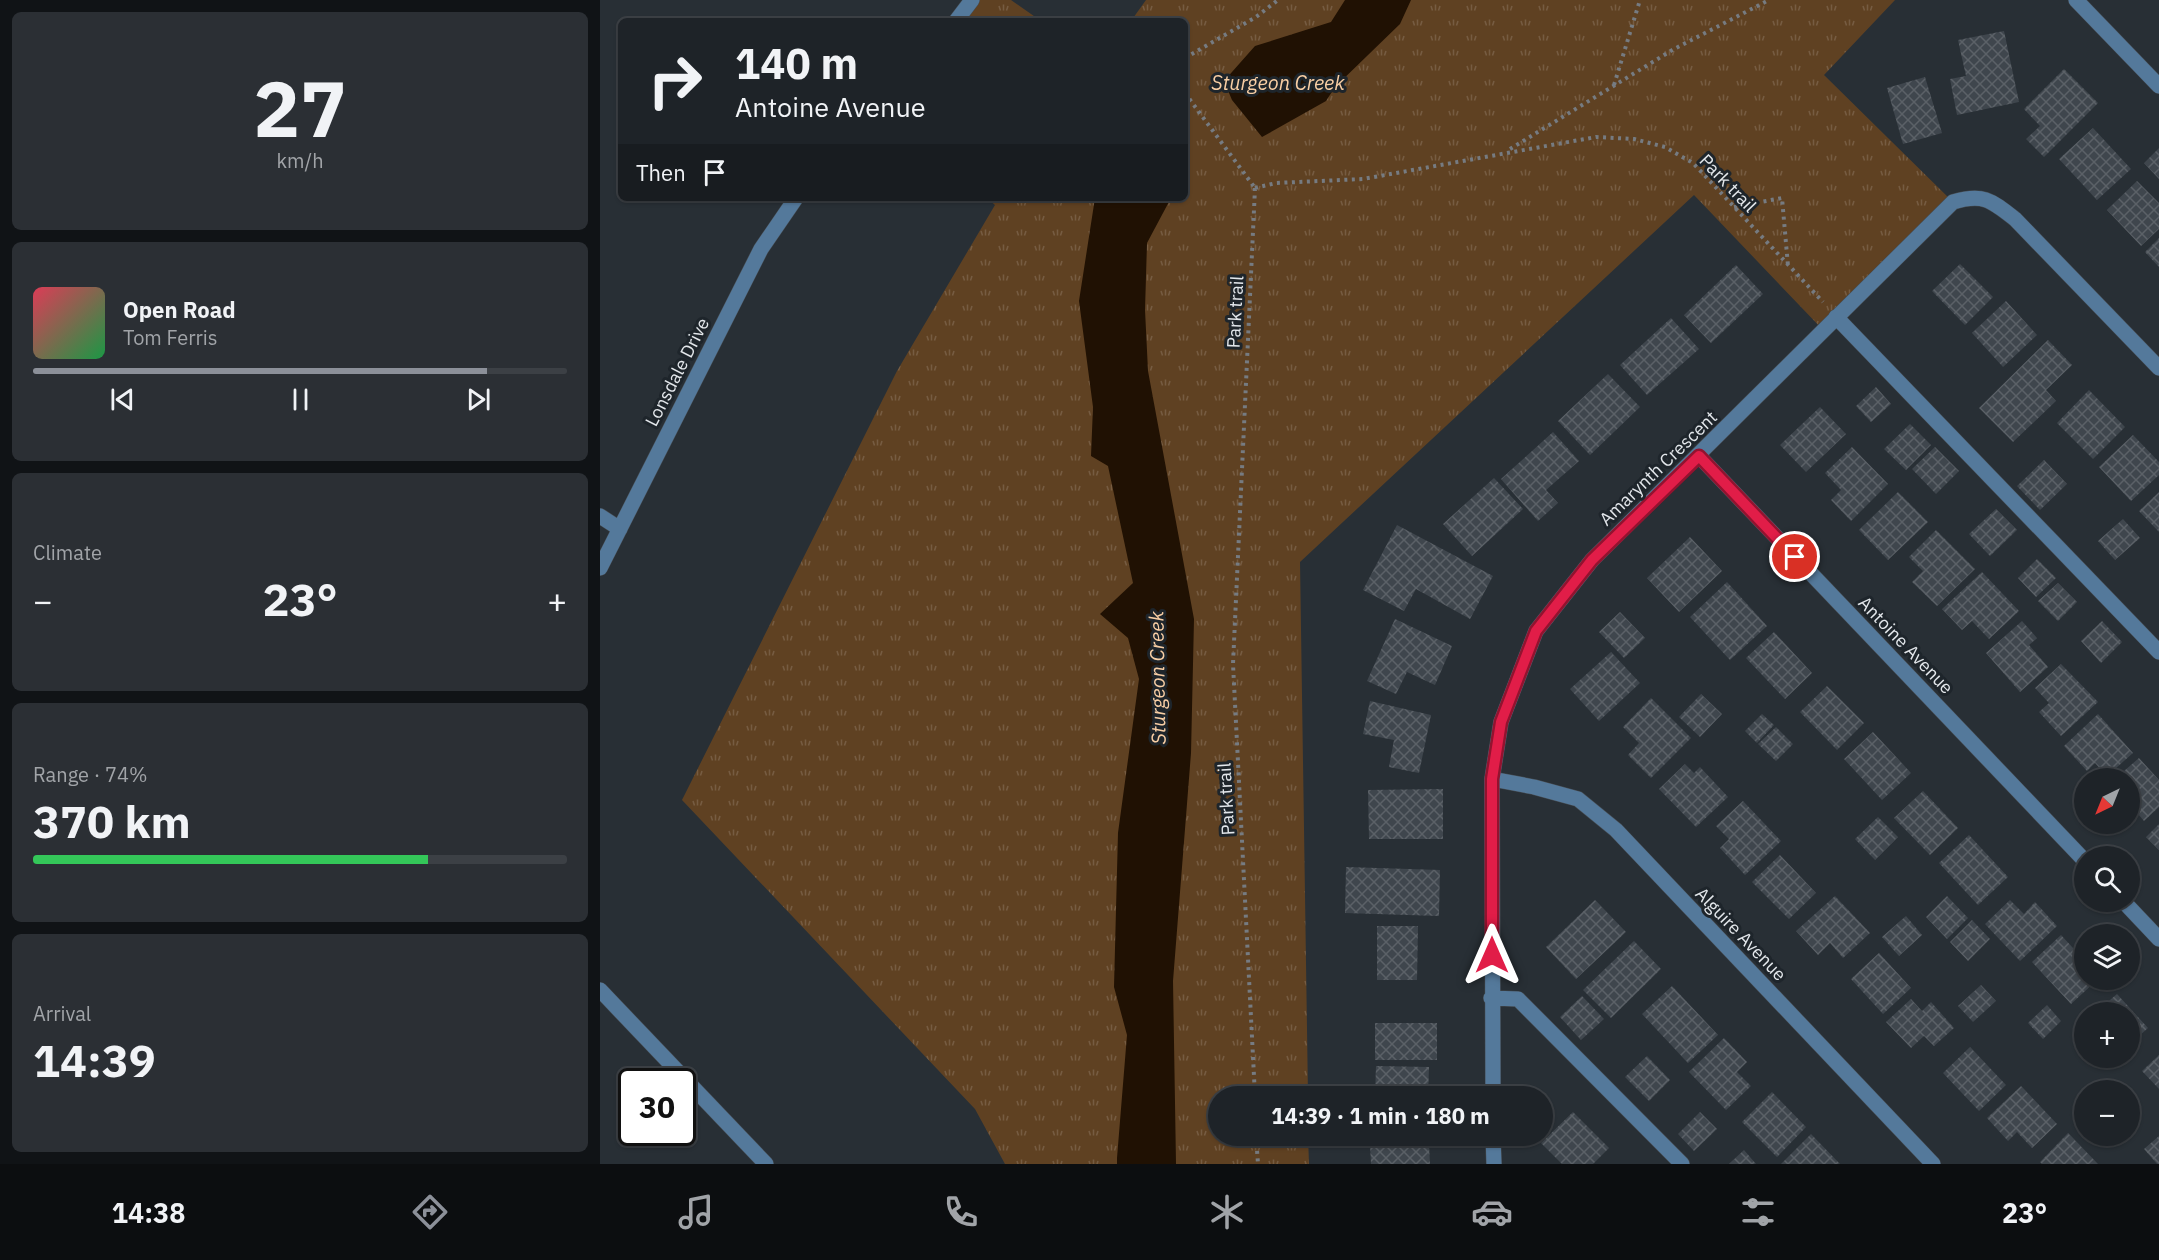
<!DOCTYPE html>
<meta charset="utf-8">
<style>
body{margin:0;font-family:"IBM Plex Sans",sans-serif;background:#2b2f34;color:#f1f3f6;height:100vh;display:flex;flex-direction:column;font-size:22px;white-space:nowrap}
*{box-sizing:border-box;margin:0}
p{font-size:20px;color:#a1a4a8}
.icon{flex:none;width:33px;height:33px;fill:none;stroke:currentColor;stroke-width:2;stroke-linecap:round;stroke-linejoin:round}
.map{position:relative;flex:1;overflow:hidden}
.sheet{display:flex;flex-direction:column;gap:12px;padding:12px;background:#101316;width:600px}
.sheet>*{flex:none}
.guide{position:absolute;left:18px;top:18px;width:570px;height:183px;border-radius:9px;box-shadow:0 2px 4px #0004,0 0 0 2px #3c4045;background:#1e2328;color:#f1f3f6;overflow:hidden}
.needle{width:39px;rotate:223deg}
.controls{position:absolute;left:1474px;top:768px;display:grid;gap:12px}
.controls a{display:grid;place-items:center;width:66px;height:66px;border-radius:50%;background:#1e2328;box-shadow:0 2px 4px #0004,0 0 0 2px #3c4045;font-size:30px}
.speed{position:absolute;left:18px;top:1068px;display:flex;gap:12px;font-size:30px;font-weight:700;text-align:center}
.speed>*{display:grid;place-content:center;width:78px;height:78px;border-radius:50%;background:#1e2328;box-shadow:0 2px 4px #0004,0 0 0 2px #3c4045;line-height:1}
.speed .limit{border:3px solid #111;border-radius:9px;background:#fff;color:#111}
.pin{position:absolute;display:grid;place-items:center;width:51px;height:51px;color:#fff;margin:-26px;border:3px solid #fff;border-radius:50%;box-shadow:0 2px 6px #0007}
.me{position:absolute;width:66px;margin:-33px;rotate:0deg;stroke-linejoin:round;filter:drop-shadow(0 0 4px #0008)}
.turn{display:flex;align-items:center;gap:21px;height:126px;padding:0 18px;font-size:27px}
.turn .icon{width:78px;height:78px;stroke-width:2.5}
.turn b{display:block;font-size:42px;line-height:51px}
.then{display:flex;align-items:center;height:57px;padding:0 18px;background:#0003;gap:12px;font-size:22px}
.big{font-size:45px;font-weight:800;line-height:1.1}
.sheet .widget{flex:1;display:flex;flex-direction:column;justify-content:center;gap:9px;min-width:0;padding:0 21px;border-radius:9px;background:#2b2f34}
.sheet .dial{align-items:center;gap:0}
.dial b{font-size:78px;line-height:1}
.song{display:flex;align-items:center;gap:18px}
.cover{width:72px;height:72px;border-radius:9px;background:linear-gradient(135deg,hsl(350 70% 55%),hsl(140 70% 35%))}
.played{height:6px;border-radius:3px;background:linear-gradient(90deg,#8c9099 85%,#3c4045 85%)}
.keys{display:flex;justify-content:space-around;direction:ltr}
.heat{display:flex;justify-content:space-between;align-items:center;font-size:33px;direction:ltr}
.charge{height:9px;border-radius:4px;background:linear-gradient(90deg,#34c759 74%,#3c4045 0)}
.trip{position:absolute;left:608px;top:1086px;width:345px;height:60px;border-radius:30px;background:#1e2328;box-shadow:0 2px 4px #0004,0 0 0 2px #3c4045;font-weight:800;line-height:60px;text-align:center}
.menu{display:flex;height:96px;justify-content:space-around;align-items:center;background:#0c0e10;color:#a1a4a8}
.menu .icon{width:42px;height:42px}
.menu .on{color:#8c9099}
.menu b{font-size:27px;color:#f1f3f6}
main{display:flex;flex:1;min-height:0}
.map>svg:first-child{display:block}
.park{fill:url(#park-tufts)}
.water{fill:#201103}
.building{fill:url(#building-cross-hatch)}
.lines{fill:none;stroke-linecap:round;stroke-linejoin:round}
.minor-casing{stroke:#464c52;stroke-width:16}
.path{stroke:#767b81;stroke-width:4;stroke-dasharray:3 4.5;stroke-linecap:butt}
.minor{stroke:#54799b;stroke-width:15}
.route-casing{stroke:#92132f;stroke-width:15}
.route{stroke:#e11d48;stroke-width:10}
.labels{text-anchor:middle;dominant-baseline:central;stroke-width:6;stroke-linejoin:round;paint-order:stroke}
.street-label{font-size:18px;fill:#e3e7eb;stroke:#1e252b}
.water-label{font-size:20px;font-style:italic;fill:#f8cea4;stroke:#1e252b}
</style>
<main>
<section class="sheet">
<div class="widget dial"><b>27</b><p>km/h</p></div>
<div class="widget">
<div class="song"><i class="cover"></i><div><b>Open Road</b><p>Tom Ferris</p></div></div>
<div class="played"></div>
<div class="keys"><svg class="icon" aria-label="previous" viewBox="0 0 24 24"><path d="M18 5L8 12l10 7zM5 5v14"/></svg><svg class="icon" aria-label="pause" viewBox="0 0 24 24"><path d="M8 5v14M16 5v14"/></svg><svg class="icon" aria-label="next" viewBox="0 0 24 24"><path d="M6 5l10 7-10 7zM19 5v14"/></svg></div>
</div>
<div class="widget"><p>Climate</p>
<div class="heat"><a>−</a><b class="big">23°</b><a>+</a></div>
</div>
<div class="widget"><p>Range · 74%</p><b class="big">370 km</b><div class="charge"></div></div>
<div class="widget"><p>Arrival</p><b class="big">14:39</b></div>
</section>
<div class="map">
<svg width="1559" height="1164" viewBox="0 0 1559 1164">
<defs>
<pattern id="park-tufts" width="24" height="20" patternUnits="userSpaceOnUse" patternTransform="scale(1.5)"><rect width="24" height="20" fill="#5f4122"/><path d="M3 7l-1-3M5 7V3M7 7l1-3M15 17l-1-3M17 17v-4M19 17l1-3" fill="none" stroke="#765c42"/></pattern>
<pattern id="building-cross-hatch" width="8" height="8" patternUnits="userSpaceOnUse" patternTransform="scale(1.5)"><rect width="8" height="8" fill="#3f464d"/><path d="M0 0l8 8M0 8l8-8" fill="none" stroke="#5b6167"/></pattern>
</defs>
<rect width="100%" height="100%" fill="#282f35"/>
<path class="park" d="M 372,0 L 411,0 L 441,21 L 356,21 Z
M 546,0 L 1295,0 L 1224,75 L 1353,202 L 1224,331 L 1094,195 L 700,562 L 708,1096 L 618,1096 L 618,1136 L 708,1136 L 709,1164 L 405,1164 L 375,1109 L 82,800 L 297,371 L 395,205 L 387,198 L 585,198 L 585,21 L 531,21 Z"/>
<path class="water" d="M 745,0 L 811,0 L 800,24 L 735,87 L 726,101 L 662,137 L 632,100 L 624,81 L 655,46 L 731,22 Z
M 495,198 L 571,198 L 547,243 L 545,310 L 548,371 L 594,619 L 591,753 L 573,981 L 576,1164 L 517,1164 L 517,1158 L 527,1035 L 514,987 L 518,833 L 539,679 L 528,638 L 500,614 L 533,583 L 508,466 L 491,456 L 493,407 L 479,301 Z"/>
<path class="building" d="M 1404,31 L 1419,102 L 1357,115 L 1350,79 L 1366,76 L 1358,40 Z
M 1464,69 L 1498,103 L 1444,157 L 1426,139 L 1440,126 L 1424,109 Z
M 1325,77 L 1342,133 L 1303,144 L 1287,88 Z
M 1493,128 L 1531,169 L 1497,200 L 1459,159 Z
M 1559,148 L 1559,179 L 1544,163 Z
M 1537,181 L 1559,203 L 1559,229 L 1541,246 L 1507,210 Z
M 1559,238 L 1559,267 L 1545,252 Z
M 1360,264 L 1393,297 L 1365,325 L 1332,291 Z
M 1136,265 L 1163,294 L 1111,343 L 1084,315 Z
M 1406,301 L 1437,335 L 1403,367 L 1372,333 Z
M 1071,318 L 1099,349 L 1047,395 L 1020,365 Z
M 1448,340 L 1472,365 L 1446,390 L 1456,401 L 1413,442 L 1379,408 Z
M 1008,374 L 1040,407 L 990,455 L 958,421 Z
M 1276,387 L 1291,404 L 1271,422 L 1256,406 Z
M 1489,390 L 1525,427 L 1493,459 L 1457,423 Z
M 1220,407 L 1246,434 L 1206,472 L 1180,445 Z
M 1310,424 L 1331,445 L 1306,470 L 1284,449 Z
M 953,432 L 979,461 L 946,490 L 958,503 L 938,521 L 901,479 Z
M 1533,435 L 1559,462 L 1559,475 L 1531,501 L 1499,467 Z
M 1252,447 L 1288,484 L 1251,521 L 1231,500 L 1241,490 L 1225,473 Z
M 1335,447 L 1359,471 L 1336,494 L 1312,469 Z
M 1444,460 L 1467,484 L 1440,510 L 1417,486 Z
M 894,478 L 923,509 L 872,556 L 843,524 Z
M 1298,492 L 1328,522 L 1288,560 L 1259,530 Z
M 1559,492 L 1559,532 L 1539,511 Z
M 1396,509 L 1417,530 L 1390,556 L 1369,534 Z
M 1523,519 L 1540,538 L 1515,560 L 1498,541 Z
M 797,525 L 893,576 L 870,619 L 816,589 L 804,611 L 763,590 Z
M 1336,530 L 1375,569 L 1337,606 L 1312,582 L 1323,571 L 1309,557 Z
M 1090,537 L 1122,571 L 1079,612 L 1047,578 Z
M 1437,559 L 1456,578 L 1436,597 L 1418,578 Z
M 1382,572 L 1419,611 L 1389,639 L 1372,621 L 1362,630 L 1342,609 Z
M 1127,582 L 1167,626 L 1130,660 L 1090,617 Z
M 1458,583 L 1477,602 L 1458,621 L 1438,601 Z
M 1020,612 L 1045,638 L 1024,658 L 999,632 Z
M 795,619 L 852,646 L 835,685 L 807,672 L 796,694 L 767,681 Z
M 1422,621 L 1437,638 L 1429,645 L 1448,667 L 1420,692 L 1386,653 Z
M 1502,621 L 1522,642 L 1501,663 L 1481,641 Z
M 1174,632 L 1212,673 L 1185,699 L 1146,658 Z
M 1011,652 L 1040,683 L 999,721 L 970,689 Z
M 1461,664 L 1498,702 L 1461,736 L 1439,712 L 1449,703 L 1435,688 Z
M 1227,686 L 1264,723 L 1237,750 L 1200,712 Z
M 1101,694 L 1122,714 L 1100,737 L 1079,717 Z
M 1051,698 L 1091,738 L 1051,778 L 1028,755 L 1039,743 L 1023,727 Z
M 770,701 L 831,715 L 819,773 L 789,767 L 794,740 L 763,734 Z
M 1162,714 L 1174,725 L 1157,743 L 1145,731 Z
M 1498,714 L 1533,753 L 1507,776 L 1495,763 L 1487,771 L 1464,746 Z
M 1176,727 L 1193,744 L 1176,761 L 1158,744 Z
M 1273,732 L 1311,773 L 1282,800 L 1244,759 Z
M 1539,758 L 1559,780 L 1559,807 L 1544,821 L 1533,808 L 1530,811 L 1530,778 L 1516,778 Z
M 1085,764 L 1094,773 L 1100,767 L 1128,797 L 1096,827 L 1059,789 Z
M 843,789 L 843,839 L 769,839 L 768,790 Z
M 1323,791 L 1358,828 L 1330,855 L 1294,818 Z
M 1143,801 L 1181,841 L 1145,875 L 1120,848 L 1129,839 L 1116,826 Z
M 1278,817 L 1298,837 L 1275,860 L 1255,839 Z
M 1559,824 L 1559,850 L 1546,837 Z
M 1369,835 L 1408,877 L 1378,905 L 1339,863 Z
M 1180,855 L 1216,893 L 1189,919 L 1152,882 Z
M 746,867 L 840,870 L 839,916 L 745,913 Z
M 1235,896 L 1270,933 L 1243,958 L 1230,943 L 1218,955 L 1196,931 Z
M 1347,896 L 1368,918 L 1347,939 L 1326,917 Z
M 995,900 L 1026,932 L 976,979 L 946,947 Z
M 1410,900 L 1424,914 L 1435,902 L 1457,926 L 1420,961 L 1385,924 Z
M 1306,916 L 1322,935 L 1299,956 L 1282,937 Z
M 1372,920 L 1390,939 L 1368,961 L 1350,942 Z
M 777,926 L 818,926 L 817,980 L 777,980 Z
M 1461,935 L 1485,961 L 1485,980 L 1497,980 L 1471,1004 L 1432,962 Z
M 1034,941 L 1061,969 L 1011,1018 L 983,990 Z
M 1279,953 L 1311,988 L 1283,1014 L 1251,979 Z
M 1381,985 L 1396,1001 L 1373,1022 L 1358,1006 Z
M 1072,986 L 1118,1035 L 1088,1063 L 1042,1014 Z
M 1517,994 L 1548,1028 L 1530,1044 L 1530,1012 L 1496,1012 Z
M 982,996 L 1004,1019 L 981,1040 L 960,1017 Z
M 1311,999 L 1322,1011 L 1331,1002 L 1354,1028 L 1334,1046 L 1324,1036 L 1311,1048 L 1286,1022 Z
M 1447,1005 L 1461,1021 L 1443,1039 L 1428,1023 Z
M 775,1023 L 837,1023 L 837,1060 L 775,1060 Z
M 1124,1038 L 1147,1062 L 1137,1072 L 1151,1086 L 1126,1110 L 1089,1072 Z
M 1370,1047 L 1406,1085 L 1379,1111 L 1343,1073 Z
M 1559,1055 L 1559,1089 L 1542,1071 Z
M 1047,1056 L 1070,1080 L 1049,1101 L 1025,1077 Z
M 776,1066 L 829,1067 L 828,1096 L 775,1096 Z
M 1421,1086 L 1457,1124 L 1432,1148 L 1417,1132 L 1408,1141 L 1387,1118 Z
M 1172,1092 L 1206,1127 L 1177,1157 L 1142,1122 Z
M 973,1112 L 1009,1148 L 993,1164 L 962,1164 L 941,1143 Z
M 1100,1112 L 1117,1129 L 1094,1151 L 1078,1134 Z
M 1468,1133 L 1498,1164 L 1442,1164 L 1440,1162 Z
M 1211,1134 L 1240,1164 L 1181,1164 Z
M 1559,1136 L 1559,1164 L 1557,1164 L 1544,1149 Z
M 770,1145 L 829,1145 L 830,1164 L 771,1164 Z
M 1144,1150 L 1156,1164 L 1129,1164 Z"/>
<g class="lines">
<defs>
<path id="minor" d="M 1476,0 L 1559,86
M 356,21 L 372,0
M 1236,317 L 1559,652
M 1099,456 L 1485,861
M 0,516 L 20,529
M 0,568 L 161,249 L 196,198
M 892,779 L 934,787 L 978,799 L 1016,830 L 1333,1164
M 1524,902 L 1559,939
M 0,990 L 166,1164
M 891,998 L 918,999 L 1082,1164
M 893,1096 L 892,779 L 901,722 L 936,631 L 992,560 L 1353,202 C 1383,193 1391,200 1415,219 L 1559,368
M 893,1136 L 894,1164"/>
</defs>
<use href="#minor" class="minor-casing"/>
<path class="path" d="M 585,58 L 656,17 L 678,0
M 1014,85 L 1040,0
M 585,93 L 655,188
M 910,149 L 1074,49 L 1169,0
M 655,188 L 633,664 L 655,1096
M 655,188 L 676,183 L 763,179 L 996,137 L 1034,139 L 1065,147 L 1093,163 L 1223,302
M 1134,207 L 1182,198 L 1188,266
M 656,1136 L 658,1164"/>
<use href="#minor" class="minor"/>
</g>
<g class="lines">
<defs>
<path id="route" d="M 892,955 L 892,779 L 901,722 L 936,631 L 992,560 L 1099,456 L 1195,557"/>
</defs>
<use href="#route" class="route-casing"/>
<use href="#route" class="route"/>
</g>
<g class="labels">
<g class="street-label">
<text transform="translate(1128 183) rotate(46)">Park trail</text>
<text transform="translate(635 312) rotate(-87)">Park trail</text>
<text transform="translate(77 372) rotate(-63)">Lonsdale Drive</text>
<text transform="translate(1058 468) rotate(-44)">Amarynth Crescent</text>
<text transform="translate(1306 645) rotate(46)">Antoine Avenue</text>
<text transform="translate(626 799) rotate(-93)">Park trail</text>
<text transform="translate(1141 934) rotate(46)">Alguire Avenue</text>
</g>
<g class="water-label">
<text x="678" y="82">Sturgeon Creek</text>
<text transform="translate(557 678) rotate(-91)">Sturgeon Creek</text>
</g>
</g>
</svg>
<div class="controls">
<a><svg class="needle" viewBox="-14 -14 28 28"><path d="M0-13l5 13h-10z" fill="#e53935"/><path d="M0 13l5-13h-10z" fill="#a1a4a8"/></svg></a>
<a><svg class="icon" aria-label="search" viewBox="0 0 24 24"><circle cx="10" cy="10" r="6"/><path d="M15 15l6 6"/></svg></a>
<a><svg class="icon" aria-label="layers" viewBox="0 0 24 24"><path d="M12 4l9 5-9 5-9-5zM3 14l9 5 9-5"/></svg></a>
<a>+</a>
<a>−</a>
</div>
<div class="speed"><div class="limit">30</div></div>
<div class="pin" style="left:1195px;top:557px;background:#d93025"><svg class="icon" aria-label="arrive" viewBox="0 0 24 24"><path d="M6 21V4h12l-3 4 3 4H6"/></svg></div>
<svg class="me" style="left:892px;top:955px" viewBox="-20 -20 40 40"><path d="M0-17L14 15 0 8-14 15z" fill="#e11d48" stroke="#fff" stroke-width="4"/></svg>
<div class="trip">14:39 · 1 min · 180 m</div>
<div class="guide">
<div class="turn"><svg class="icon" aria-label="right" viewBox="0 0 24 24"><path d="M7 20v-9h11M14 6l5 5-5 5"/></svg><div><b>140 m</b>Antoine Avenue</div></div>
<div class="then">Then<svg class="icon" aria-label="arrive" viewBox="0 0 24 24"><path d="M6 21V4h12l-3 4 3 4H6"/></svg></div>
</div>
</div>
</main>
<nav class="menu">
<b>14:38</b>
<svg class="icon on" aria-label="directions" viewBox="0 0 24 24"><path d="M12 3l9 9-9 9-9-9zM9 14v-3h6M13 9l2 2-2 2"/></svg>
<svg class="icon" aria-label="music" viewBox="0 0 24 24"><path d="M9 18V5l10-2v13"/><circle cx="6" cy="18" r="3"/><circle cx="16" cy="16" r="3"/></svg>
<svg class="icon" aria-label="phone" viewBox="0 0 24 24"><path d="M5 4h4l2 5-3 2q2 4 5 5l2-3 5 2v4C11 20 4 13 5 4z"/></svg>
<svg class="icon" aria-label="climate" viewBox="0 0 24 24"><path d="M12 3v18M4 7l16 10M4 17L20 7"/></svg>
<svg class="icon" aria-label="car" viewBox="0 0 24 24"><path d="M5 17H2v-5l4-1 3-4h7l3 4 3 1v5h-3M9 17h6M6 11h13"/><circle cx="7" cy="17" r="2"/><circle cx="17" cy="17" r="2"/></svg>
<svg class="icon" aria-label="filters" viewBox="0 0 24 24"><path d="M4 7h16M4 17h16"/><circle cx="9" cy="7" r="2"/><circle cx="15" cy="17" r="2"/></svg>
<b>23°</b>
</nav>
